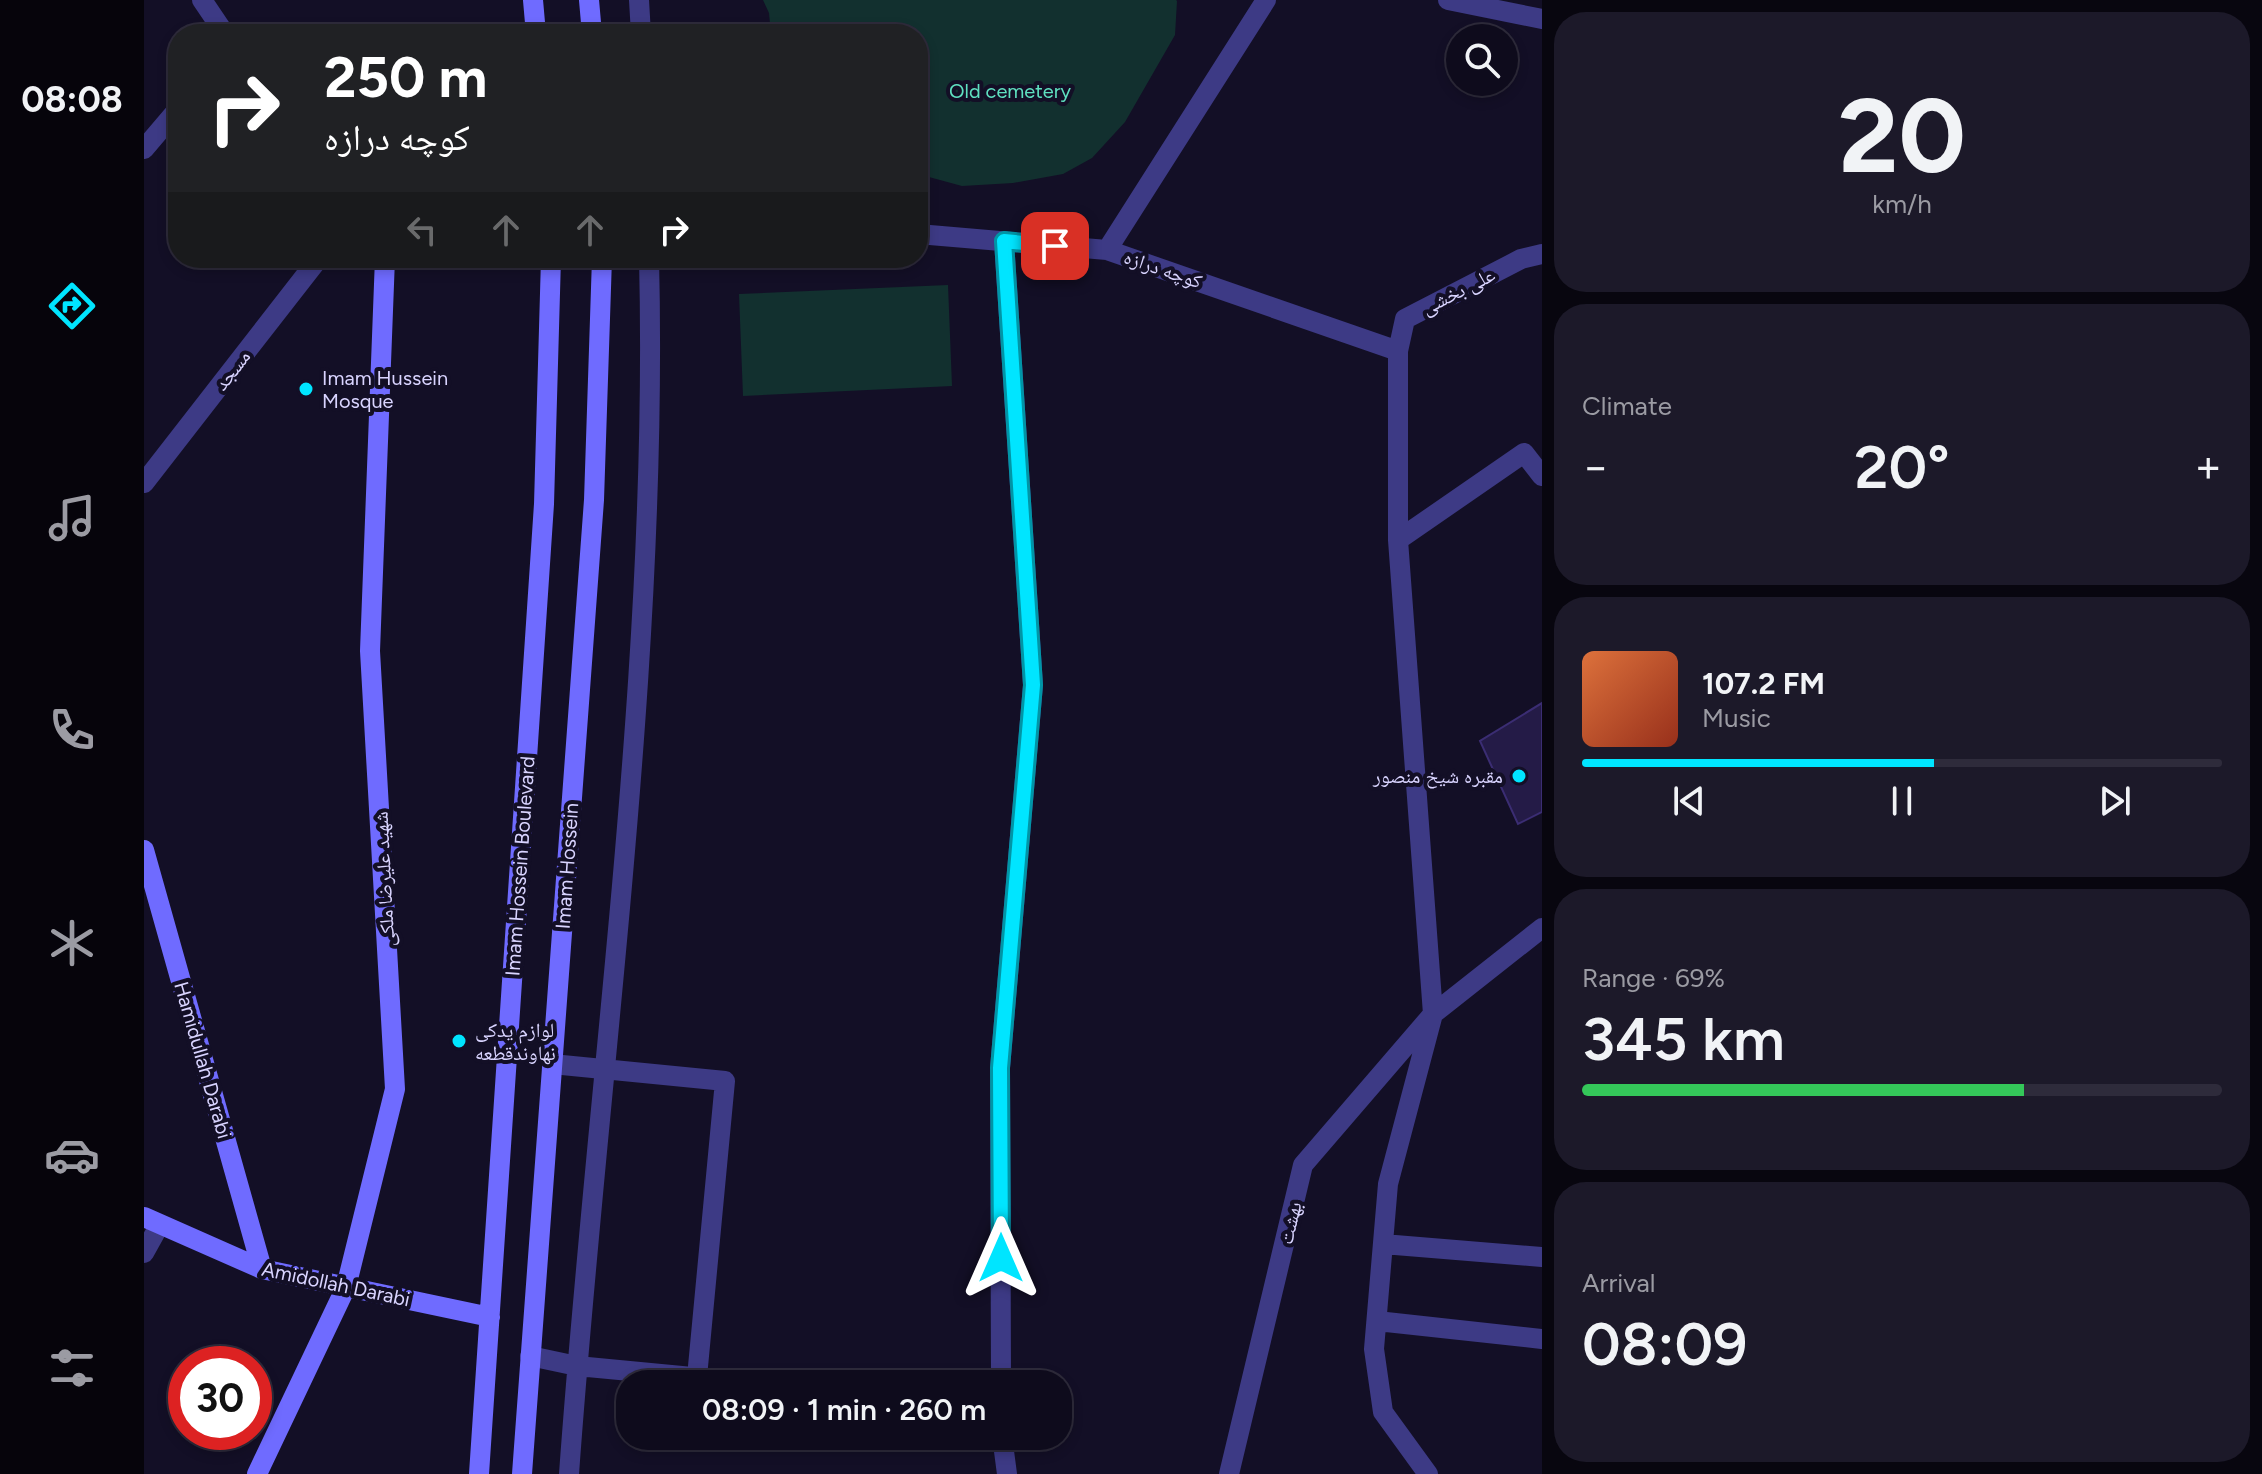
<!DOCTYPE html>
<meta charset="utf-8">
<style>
body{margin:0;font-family:Figtree,"Noto Naskh Arabic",sans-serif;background:#1c1929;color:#f1f3f6;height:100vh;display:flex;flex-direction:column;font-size:30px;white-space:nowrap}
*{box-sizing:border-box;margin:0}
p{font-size:26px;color:#9b9ba3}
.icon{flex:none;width:44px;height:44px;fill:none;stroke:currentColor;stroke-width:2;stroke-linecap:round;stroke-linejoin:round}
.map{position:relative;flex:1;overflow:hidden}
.side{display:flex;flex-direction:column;gap:12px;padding:12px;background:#08060f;width:720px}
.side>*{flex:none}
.banner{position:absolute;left:24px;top:24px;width:760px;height:244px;border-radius:32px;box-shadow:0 4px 12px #0003,0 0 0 2px #2e2b3b;background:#202124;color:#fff;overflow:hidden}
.tools{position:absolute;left:1302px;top:24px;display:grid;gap:16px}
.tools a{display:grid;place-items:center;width:72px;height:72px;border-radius:50%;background:#0e0b1c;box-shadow:0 4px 12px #0003,0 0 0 2px #2e2b3b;font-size:40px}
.speed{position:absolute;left:24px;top:1346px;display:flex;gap:16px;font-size:40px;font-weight:700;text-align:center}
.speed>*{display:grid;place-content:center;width:104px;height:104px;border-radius:50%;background:#0e0b1c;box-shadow:0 4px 12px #0003,0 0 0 2px #2e2b3b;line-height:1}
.speed .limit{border:12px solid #d22;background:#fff;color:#111}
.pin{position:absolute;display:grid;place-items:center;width:68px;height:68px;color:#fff;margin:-34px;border-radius:16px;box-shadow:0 4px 12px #0006}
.me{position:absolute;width:88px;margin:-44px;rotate:0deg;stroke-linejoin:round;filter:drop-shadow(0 0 6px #0008)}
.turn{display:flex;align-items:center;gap:28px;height:168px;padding:0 24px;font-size:36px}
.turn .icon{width:104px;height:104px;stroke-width:2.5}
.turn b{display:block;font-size:56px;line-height:68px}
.lanes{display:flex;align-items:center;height:76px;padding:0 24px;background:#0003;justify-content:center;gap:40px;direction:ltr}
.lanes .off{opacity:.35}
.big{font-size:60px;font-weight:600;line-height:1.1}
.side .widget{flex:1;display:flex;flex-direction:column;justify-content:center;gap:12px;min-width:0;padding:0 28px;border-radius:32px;background:#1c1929}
.side .dial{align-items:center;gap:0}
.dial b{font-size:104px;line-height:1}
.song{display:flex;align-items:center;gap:24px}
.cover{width:96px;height:96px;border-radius:12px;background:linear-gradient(135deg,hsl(20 70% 55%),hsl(10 70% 35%))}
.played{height:8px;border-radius:4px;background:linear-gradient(90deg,#00e5ff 55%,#2e2b3b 55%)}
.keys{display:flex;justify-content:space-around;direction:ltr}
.heat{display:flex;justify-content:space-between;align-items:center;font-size:44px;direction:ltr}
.charge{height:12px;border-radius:6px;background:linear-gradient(90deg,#34c759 69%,#2e2b3b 0)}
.trip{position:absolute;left:472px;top:1370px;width:456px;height:80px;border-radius:32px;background:#0e0b1c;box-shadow:0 4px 12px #0003,0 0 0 2px #2e2b3b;font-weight:600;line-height:80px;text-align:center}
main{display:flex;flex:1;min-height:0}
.menu{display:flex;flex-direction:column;width:144px;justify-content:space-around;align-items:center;background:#06040b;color:#9b9ba3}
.menu .icon{width:56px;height:56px}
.menu .current{color:#00e5ff}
.menu b{font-size:36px;color:#f1f3f6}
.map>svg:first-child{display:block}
.green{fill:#12302f}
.building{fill:#241b47;stroke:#3b2d73;stroke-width:2}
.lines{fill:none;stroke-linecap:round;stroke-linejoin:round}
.street{stroke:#3d3a85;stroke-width:20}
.secondary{stroke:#6f6bff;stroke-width:20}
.route-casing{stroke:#0095a6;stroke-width:20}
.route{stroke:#00e5ff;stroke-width:14}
.poi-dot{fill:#00e5ff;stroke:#130f26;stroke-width:3}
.labels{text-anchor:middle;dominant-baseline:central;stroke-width:8;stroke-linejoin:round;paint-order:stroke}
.park-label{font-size:20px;fill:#5fe0c0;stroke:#130f26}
.street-label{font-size:20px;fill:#d9d4ff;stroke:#130f26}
.poi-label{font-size:20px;fill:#d9d4ff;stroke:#130f26;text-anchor:start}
</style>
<main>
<nav class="menu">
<b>08:08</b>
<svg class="icon current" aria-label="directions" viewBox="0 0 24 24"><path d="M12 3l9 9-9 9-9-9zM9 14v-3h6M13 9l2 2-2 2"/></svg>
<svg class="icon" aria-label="music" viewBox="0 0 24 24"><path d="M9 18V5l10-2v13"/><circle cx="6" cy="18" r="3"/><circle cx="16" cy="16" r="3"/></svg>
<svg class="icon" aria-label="phone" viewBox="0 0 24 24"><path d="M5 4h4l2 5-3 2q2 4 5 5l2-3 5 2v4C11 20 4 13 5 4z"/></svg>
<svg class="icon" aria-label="climate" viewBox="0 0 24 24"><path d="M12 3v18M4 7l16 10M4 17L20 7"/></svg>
<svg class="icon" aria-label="car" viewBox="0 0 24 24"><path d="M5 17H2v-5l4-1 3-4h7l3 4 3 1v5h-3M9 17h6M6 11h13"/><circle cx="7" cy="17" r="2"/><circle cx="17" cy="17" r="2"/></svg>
<svg class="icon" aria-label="filters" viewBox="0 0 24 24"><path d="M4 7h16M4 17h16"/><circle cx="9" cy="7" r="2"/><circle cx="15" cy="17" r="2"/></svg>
</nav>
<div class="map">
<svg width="1398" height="1474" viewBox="0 0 1398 1474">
<rect width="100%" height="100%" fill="#130f26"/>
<path class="green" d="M 619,0 L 1032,0 L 1033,1 L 1031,35 L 981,122 L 948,158 L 919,174 L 869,183 L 818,186 L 774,174 L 774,34 L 627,34 L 625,13 Z
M 804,285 L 808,386 L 599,396 L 595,294 Z"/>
<path class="building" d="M 1398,703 L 1398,812 L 1374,824 L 1336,741 Z"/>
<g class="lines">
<path class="street" d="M 58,0 L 81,34
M 495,0 L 497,34
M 1304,0 L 1398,19
M 0,149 L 34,109
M 774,234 L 963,250 L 1254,351
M 963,250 L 1122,0
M 0,483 L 175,258
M 1254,540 L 1380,453 L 1398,476
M 408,1064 L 581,1081 L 553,1377
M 1239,1244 L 1398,1257
M 0,1253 L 15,1226
M 1233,1321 L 1398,1339
M 386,1356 L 433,1366 L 623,1384
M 857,1384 L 856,1068 L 889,685 L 860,241
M 858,1436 L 863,1474
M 425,1474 C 454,1069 515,665 505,258
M 1085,1474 L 1159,1165 L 1289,1014 L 1398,928
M 1284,1474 L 1239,1412 L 1230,1349 L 1244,1184 L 1289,1014 L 1254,540 L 1254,351 L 1261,319 L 1377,259 L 1398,254"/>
<path class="secondary" d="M 389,0 L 392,34
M 445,0 L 448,34
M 0,850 L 118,1269
M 0,1217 L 118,1269 L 346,1317
M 113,1474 L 202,1287 L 251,1089 L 226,651 L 241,258
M 335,1474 L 400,504 L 407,258
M 378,1474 L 450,500 L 458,258"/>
</g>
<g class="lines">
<defs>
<path id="route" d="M 857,1258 L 856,1068 L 889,685 L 860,241 L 911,246"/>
</defs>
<use href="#route" class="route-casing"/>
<use href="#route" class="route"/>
</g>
<g class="poi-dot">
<circle cx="162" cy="389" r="8"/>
<circle cx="1375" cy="776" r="8"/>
<circle cx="315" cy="1041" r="8"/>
</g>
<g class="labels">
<g class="park-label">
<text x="866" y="91">Old cemetery</text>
</g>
<g class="street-label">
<text transform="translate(1019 269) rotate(19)">کوچه درازه</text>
<text transform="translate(1314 291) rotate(-27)">علی بخشی</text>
<text transform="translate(88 370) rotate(-52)">مسجد</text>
<text transform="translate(376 866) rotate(-86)">Imam Hossein Boulevard</text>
<text transform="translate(423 866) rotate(-86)">Imam Hossein</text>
<text transform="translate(240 879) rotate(-93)">شهید علیرضا ملکی</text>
<text transform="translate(59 1060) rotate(74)">Hamidullah Darabi</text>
<text transform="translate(1146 1223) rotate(-77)">بهشت</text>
<text transform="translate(192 1284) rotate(12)">Amidollah Darabi</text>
</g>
<g class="poi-label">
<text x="178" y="378">Imam Hussein<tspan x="178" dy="23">Mosque</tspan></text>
<text x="1359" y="776" text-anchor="end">مقبره شیخ منصور</text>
<text x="331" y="1030">لوازم یدکی<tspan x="331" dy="23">نهاوندقطعه</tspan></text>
</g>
</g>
</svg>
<div class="tools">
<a><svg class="icon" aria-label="search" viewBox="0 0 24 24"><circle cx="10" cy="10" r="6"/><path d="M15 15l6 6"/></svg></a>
</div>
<div class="speed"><div class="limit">30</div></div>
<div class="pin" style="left:911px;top:246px;background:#d93025"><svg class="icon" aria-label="arrive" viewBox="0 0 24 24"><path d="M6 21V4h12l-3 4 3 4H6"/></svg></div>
<svg class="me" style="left:857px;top:1258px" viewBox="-20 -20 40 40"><path d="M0-17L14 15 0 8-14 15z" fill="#00e5ff" stroke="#fff" stroke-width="4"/></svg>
<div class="trip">08:09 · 1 min · 260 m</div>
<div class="banner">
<div class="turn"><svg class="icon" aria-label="right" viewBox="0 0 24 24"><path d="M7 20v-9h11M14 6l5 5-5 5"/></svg><div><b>250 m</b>کوچه درازه</div></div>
<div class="lanes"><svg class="icon off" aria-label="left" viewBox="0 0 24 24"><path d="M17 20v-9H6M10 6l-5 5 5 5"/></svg><svg class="icon off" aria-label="ahead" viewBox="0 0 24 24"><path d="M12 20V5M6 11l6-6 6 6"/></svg><svg class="icon off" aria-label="ahead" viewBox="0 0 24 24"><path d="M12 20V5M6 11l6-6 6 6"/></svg><svg class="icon" aria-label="right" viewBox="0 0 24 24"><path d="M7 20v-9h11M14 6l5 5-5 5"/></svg></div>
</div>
</div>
<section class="side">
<div class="widget dial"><b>20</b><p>km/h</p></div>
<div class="widget"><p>Climate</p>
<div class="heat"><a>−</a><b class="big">20°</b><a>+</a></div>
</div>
<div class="widget">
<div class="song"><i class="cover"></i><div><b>107.2 FM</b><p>Music</p></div></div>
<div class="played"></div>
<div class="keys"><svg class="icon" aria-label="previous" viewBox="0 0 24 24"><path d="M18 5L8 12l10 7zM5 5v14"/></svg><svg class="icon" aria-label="pause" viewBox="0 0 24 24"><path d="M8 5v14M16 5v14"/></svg><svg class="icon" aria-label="next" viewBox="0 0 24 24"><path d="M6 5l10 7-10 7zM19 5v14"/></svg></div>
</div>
<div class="widget"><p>Range · 69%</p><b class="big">345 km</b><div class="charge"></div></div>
<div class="widget"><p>Arrival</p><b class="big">08:09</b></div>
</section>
</main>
